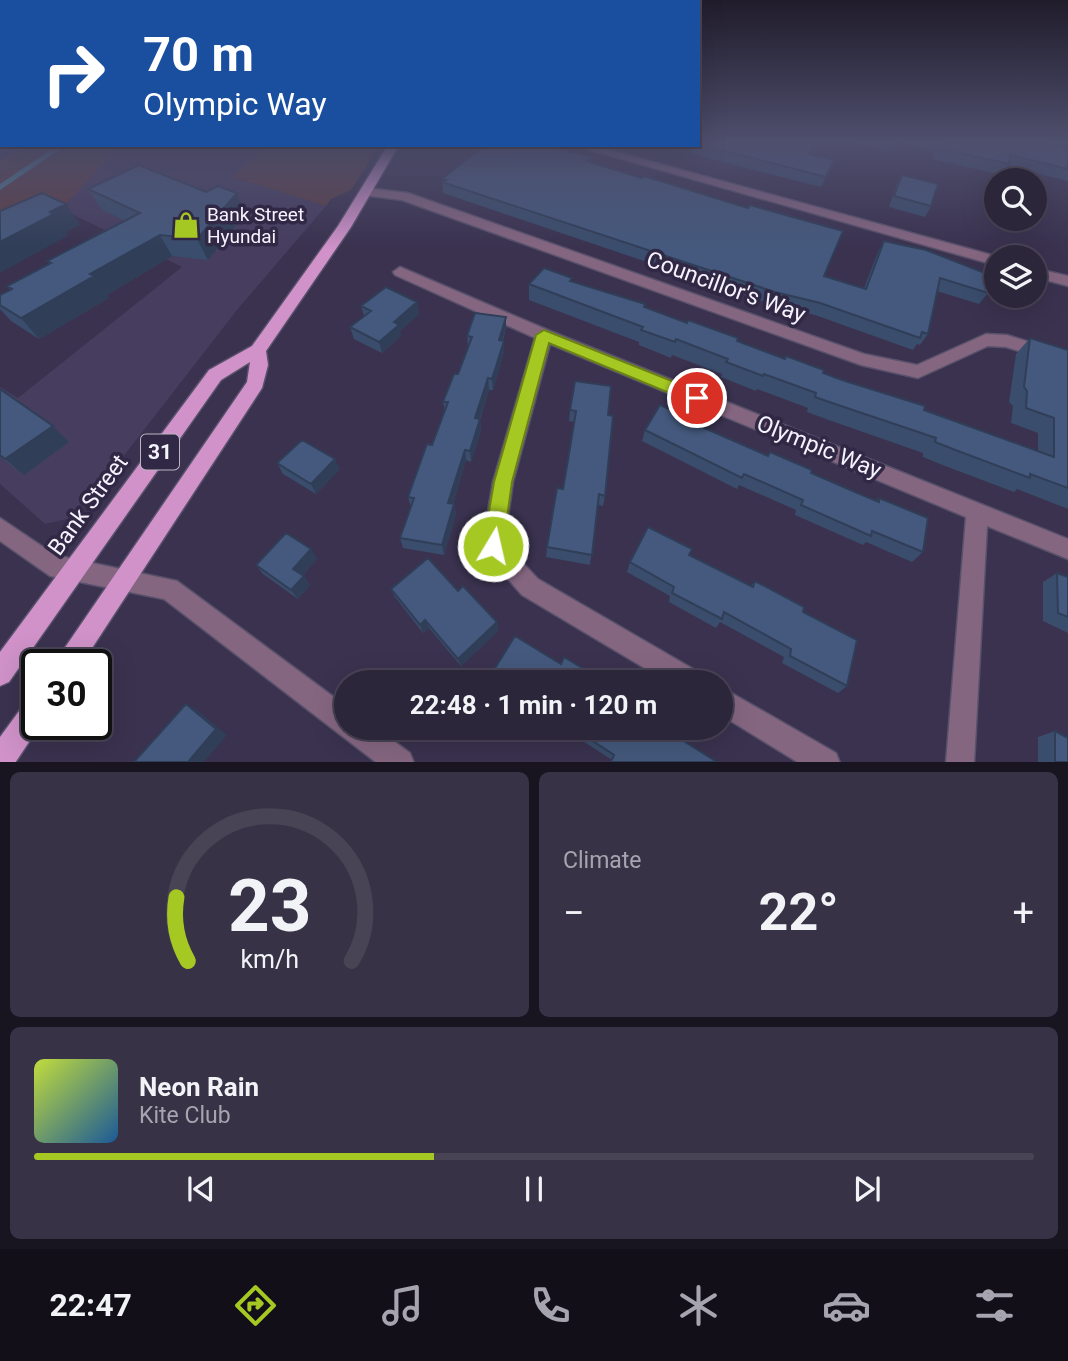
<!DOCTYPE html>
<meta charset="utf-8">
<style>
body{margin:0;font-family:Roboto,sans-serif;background:#383246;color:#f1f3f6;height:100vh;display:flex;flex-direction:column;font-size:26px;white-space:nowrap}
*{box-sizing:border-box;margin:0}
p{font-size:23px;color:#a6a5af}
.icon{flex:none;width:38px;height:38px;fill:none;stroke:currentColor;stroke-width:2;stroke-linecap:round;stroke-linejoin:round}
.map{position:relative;height:762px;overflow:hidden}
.drawer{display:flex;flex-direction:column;gap:10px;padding:10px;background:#181520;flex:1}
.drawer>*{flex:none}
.guide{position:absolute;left:0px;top:0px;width:700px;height:147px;box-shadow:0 7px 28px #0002,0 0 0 2px #484355;background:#1a4fa0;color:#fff;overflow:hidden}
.fabs{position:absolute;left:984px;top:168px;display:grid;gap:14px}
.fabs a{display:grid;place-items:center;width:63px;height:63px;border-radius:50%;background:#2c263b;box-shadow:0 7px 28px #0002,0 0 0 2px #484355;font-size:35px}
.speed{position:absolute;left:21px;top:649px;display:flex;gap:14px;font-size:35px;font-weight:700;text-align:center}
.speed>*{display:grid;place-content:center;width:91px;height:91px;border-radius:50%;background:#2c263b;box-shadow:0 7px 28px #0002,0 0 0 2px #484355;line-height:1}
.speed .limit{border:4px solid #111;border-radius:10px;background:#fff;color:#111}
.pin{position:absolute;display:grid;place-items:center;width:60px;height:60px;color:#fff;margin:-30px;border:4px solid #fff;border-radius:50%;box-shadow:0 2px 7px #0007}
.me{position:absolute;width:77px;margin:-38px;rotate:9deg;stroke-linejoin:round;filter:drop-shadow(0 0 5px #0008)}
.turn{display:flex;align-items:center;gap:24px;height:147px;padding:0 28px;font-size:32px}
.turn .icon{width:91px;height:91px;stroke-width:2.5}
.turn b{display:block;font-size:49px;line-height:60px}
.big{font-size:52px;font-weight:700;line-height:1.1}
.drawer .widget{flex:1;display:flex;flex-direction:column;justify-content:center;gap:10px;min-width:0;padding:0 24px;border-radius:10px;background:#383246}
.drawer .dial{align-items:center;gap:0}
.dial svg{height:182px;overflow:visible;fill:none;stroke:#484355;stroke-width:7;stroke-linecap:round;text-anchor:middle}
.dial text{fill:#f1f3f6;stroke:none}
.song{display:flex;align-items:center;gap:21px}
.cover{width:84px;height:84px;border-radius:10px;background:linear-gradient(135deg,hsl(70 70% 55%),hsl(210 70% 35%))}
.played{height:7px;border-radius:4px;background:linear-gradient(90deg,#a5c822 40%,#484355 40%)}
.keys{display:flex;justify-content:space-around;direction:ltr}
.heat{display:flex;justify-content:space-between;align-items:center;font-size:38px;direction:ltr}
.drawer .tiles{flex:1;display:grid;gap:10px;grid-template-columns:1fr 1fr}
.widget:last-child{grid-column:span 2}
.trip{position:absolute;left:334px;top:670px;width:399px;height:70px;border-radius:35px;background:#2c263b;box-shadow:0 7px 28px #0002,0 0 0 2px #484355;font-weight:700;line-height:70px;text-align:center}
.tab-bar{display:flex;height:112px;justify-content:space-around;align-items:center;background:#120f18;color:#a6a5af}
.tab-bar .icon{width:49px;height:49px}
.tab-bar .active{color:#a5c822}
.tab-bar b{font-size:32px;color:#f1f3f6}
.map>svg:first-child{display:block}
.built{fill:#463d5f}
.green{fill:#5c3e44}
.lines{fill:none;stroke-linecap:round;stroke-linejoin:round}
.stream{stroke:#4b7e92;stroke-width:5}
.minor-casing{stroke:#58516b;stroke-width:3}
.major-casing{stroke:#58516b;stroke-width:3}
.minor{fill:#856681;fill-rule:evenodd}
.major{fill:#d092c9;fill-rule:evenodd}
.wall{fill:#3a4d6c}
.shaded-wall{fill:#303e58}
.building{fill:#44597d;stroke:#303e58;stroke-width:2}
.route{fill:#a5c822;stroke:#6b8216;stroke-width:2}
.labels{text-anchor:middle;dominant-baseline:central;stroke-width:7;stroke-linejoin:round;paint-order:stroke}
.far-poi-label{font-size:19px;fill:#f5f3fe;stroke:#302844;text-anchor:start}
.shield{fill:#302844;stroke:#bab6c6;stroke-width:2}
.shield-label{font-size:21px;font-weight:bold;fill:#f5f3fe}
.street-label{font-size:23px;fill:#f5f3fe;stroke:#302844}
</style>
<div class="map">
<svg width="1068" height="763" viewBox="0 0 1068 763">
<rect width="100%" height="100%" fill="#3a324f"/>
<path class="built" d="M 102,145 L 266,145 L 234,177 L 326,206 L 237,310 L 81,511 L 67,519 L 45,524 L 0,484 L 0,387 L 18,398 L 182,267 L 30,194 Z"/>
<path class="green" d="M 22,145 L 121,145 L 63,207 L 0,235 L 0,161 Z
M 266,145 L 380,145 L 351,190 L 331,199 L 326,206 L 233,177 Z"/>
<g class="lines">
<path class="stream" d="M 0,187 L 62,145"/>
<defs>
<path id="minor" d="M 573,145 L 591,145 L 999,257 L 996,257 L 996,265 L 991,264 Z
M 367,188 L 408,193 L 864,354 L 917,365 L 986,334 L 1007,335 L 1068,354 L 1068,366 L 1006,347 L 988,346 L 918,378 L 861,365 L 402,200 L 363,195 L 363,189 Z
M 400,267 L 550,331 L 1068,539 L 1068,559 L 987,526 L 974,763 L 946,763 L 966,517 L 550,344 L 513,482 L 504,543 L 538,579 L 700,673 L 704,682 L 668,682 L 522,595 L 485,553 L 482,546 L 493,482 L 535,338 L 395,275 L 393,272 Z
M 1034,268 L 1068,276 L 1068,286 L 1034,277 Z
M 0,518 L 55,555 L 177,581 L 346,706 L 346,728 L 376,728 L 410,753 L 414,763 L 377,763 L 164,599 L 50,576 L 0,541 Z
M 721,687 L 836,753 L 840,763 L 799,763 L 721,715 Z"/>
<path id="major" d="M 388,145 L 399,145 L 351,227 L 266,351 L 268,365 L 262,388 L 81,665 L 53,665 L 247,382 L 250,362 L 221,380 L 9,682 L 0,686 L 0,652 L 209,370 L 252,346 L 338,226 Z
M 37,695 L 37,724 L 41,724 L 15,763 L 0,763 L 0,737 L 28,699 Z"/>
</defs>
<use href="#minor" class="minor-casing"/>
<use href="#major" class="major-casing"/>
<use href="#minor" class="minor"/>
<use href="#major" class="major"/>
</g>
<path class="wall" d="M 698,143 L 818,143 L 810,155 L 830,171 L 821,187 L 692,154 L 693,145 L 698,145 Z
M 857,143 L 893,143 L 889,151 L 857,144 Z
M 904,143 L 1068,143 L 1068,181 L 1008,166 L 1002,175 L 933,159 L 935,151 L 904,144 Z
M 513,148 L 591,163 L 824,276 L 864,288 L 878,252 L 884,241 L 988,293 L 979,304 L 937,291 L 928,334 L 920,345 L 917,344 L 913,350 L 815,315 L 771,304 L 443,193 L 442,179 Z
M 902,175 L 931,206 L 925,217 L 889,207 L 896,186 Z
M 88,189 L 237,193 L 245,214 L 208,260 L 172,256 L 107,295 L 109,298 L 39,339 L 11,321 L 0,309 L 0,295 L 10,290 L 7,286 L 49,264 L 47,261 L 125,221 L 101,209 Z
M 572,278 L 572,281 L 1038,451 L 1038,433 L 1011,423 L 1013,406 L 1009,402 L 1016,354 L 1030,338 L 1068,350 L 1068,509 L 1017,489 L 1014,492 L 945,466 L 923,457 L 923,453 L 826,419 L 807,412 L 808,408 L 757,389 L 756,391 L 721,377 L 722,374 L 672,355 L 671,358 L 639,345 L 639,342 L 529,300 L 529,284 Z
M 417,302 L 419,314 L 400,331 L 401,336 L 382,353 L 354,339 L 350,327 L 364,316 L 361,306 Z
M 506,328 L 503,341 L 504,341 L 504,352 L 493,390 L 489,390 L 480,419 L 481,430 L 471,462 L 466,460 L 453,504 L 454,504 L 456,514 L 444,555 L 403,548 L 400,538 L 411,507 L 408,497 L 432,445 L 445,411 L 443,402 L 458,374 L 468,347 L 467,336 Z
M 0,389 L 69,442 L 24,475 L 0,457 Z
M 570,410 L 608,415 L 605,496 L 603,506 L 598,505 L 590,565 L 546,557 L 547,547 L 563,489 L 574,422 L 569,421 Z
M 697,421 L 696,424 L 768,455 L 876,501 L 879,498 L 923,552 L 912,562 L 866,542 L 863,545 L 795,515 L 796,510 L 739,485 L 737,489 L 642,441 L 645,430 Z
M 277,463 L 340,469 L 316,494 L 283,474 Z
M 311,549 L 317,559 L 303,575 L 310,585 L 298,599 L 263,574 L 256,565 Z
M 689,555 L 751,586 L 755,581 L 803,612 L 847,686 L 838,693 L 782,663 L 784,657 L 720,622 L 716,628 L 669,602 L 670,596 L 627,572 L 630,562 Z
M 1057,573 L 1068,577 L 1068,633 L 1043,621 L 1043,582 Z
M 391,589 L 458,591 L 497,622 L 498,631 L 461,666 L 429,628 L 423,633 L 395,597 Z
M 563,728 L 663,728 L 706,757 L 612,760 Z
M 1055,731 L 1068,762 L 1038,762 L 1038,737 Z"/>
<path class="shaded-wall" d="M 815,143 L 818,143 L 804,165 L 808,154 Z
M 834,160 L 830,171 L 821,187 L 826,177 Z
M 237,193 L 245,214 L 208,260 L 197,239 Z
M 66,204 L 80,225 L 67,232 L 69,235 L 0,273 L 0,242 L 50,212 Z
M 160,235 L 172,256 L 107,295 L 109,298 L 39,339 L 21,318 L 90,274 Z
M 417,302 L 419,314 L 400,331 L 401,336 L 382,353 L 379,342 L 394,322 Z
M 506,317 L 506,328 L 499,351 L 499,340 Z
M 504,341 L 504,352 L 493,390 L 492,379 Z
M 488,378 L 489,390 L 476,429 L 475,418 Z
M 480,419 L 481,430 L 471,462 L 470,451 Z
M 53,426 L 69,442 L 24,475 L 5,459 Z
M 465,450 L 466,460 L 450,513 L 448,503 Z
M 335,459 L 340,469 L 316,494 L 311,484 Z
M 454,504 L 456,514 L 444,555 L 442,545 Z
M 311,549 L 317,559 L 300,578 L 293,569 Z
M 304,576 L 310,585 L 298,599 L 291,590 Z
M 425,620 L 429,628 L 423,633 L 420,625 Z
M 497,622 L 498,631 L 461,666 L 458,659 Z
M 186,704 L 197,710 L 227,735 L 204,762 L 188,762 Z"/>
<path class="building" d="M 698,143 L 815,143 L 808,154 L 834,160 L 826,177 L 698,144 Z
M 940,143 L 1043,143 L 1068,148 L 1068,169 L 1010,155 L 1009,164 L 938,148 Z
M 485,145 L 504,145 L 513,148 L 517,145 L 548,145 L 592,157 L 587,161 L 642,178 L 644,176 L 748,208 L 750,205 L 843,231 L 824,276 L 866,289 L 884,241 L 926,250 L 990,275 L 988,293 L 940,278 L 928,334 L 922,332 L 920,338 L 820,303 L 775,292 L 442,182 L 446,180 L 442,179 Z
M 139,165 L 206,192 L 218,186 L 237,193 L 197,239 L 160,235 L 90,274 L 94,276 L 21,318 L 0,305 L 0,295 L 12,289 L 7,286 L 51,263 L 47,261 L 140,213 L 88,189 Z
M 902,175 L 938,184 L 931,206 L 894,196 Z
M 42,193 L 66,204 L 50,212 L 54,214 L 0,242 L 0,211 Z
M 544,268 L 572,278 L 570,281 L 645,304 L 644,307 L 687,323 L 688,320 L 738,338 L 737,341 L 785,359 L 786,356 L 824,370 L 823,373 L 842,380 L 925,406 L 924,410 L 1054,457 L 1054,418 L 1026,408 L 1027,391 L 1024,387 L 1030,338 L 1068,350 L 1068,488 L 1030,474 L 1030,478 L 958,451 L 935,442 L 936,438 L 835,404 L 815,397 L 816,393 L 764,374 L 763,376 L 726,362 L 728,359 L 676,339 L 675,342 L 641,330 L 643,327 L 529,284 Z
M 386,287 L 417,302 L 394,322 L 399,325 L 379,342 L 350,327 L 371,311 L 361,306 Z
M 475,313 L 506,317 L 499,340 L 504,341 L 492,379 L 488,378 L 475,418 L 480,419 L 470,451 L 465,450 L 448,503 L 454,504 L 442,545 L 400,538 L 414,498 L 408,497 L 427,444 L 432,445 L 448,402 L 443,402 L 454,374 L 458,374 L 472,337 L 467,336 Z
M 575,381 L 611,386 L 608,415 L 613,416 L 605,496 L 599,494 L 592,555 L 547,547 L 557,488 L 563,489 L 569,454 L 576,411 L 570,410 Z
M 0,389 L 53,426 L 5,459 L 0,455 Z
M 660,405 L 697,421 L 695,424 L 768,456 L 770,452 L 812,470 L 811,473 L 855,492 L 879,502 L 879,498 L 928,518 L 923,552 L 872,531 L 871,536 L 801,505 L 803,500 L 744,474 L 742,478 L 645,430 Z
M 302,440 L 335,459 L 311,484 L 277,463 Z
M 648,527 L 692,549 L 689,555 L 753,587 L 755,581 L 804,607 L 803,612 L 857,640 L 847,686 L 790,656 L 791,649 L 724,612 L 722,619 L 672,593 L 674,587 L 630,562 Z
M 286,533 L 311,549 L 293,569 L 304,576 L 291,590 L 256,565 Z
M 428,558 L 458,591 L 463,586 L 497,622 L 458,659 L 425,620 L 420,625 L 391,589 Z
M 1057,573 L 1068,577 L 1068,617 L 1058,613 Z
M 515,636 L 561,664 L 564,657 L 605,682 L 489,682 L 487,681 Z
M 186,704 L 216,729 L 188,762 L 134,762 Z
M 573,728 L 663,728 L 717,762 L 611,762 L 614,755 Z
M 1055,731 L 1068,738 L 1068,762 L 1055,762 Z"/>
<linearGradient id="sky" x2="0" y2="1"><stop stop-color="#201c2b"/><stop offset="0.57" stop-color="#4f4f6e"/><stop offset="1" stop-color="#4f4f6e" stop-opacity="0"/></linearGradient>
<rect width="1068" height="249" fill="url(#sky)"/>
<path class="route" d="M 544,330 L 702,393 L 705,398 L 702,402 L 691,402 L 549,343 L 512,482 L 503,546 L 500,553 L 493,555 L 486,553 L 483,546 L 494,482 L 536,335 Z"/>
<defs>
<symbol id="shop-bare" viewBox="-9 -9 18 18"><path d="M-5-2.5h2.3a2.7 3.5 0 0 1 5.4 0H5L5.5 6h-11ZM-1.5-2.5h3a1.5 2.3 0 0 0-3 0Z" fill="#a5c822" stroke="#302844" stroke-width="2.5" paint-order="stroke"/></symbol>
</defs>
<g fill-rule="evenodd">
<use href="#shop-bare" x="167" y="206" width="38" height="38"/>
</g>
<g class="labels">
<g class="far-poi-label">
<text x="207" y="214">Bank Street<tspan x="207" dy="22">Hyundai</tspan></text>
</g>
<rect class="shield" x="141" y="434.5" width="38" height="35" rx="5"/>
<g class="shield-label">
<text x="160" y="452">31</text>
</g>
<g class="street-label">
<text transform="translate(726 287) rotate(20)">Councillor's Way</text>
<text transform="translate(819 447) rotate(22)">Olympic Way</text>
<text transform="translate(88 505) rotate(-54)">Bank Street</text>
</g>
</g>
</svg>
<div class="fabs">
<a><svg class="icon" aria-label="search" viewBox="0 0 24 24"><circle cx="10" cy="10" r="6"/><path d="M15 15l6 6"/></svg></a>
<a><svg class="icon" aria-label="layers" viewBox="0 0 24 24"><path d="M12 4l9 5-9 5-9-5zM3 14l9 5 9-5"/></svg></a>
</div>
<div class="speed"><div class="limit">30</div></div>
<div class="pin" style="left:697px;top:398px;background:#d93025"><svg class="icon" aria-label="arrive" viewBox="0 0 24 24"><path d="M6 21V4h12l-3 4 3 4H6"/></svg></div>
<svg class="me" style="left:493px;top:546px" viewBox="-20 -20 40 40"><circle r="17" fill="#a5c822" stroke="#fff" stroke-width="3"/><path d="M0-11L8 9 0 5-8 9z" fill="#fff"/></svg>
<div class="trip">22:48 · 1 min · 120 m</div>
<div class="guide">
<div class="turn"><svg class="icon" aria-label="right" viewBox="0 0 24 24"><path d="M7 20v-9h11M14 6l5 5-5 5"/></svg><div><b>70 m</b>Olympic Way</div></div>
</div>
</div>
<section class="drawer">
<div class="tiles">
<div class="widget dial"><svg viewBox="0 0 100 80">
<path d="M14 69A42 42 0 1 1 86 69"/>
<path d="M14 69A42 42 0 0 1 9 41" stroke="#a5c822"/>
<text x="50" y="56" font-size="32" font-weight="700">23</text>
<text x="50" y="72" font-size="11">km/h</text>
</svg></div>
<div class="widget"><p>Climate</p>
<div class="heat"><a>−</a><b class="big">22°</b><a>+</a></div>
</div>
<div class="widget">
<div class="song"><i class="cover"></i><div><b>Neon Rain</b><p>Kite Club</p></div></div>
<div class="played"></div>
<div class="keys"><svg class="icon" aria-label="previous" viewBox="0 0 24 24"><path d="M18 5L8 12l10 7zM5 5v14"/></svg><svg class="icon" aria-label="pause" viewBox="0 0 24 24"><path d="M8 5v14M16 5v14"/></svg><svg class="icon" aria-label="next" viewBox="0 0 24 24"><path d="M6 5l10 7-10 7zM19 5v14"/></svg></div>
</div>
</div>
</section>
<nav class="tab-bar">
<b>22:47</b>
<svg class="icon active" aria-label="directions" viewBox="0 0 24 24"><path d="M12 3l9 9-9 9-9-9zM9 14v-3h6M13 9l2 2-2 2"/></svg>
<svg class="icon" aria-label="music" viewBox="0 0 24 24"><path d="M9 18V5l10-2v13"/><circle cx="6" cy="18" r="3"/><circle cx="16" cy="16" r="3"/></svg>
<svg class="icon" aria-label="phone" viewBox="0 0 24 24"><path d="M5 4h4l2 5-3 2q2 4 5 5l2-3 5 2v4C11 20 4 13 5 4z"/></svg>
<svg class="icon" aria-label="climate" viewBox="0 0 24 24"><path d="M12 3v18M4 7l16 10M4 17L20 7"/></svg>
<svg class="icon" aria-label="car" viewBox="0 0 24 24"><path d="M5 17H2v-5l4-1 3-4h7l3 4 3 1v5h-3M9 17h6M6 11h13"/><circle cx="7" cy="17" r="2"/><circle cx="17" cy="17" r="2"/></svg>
<svg class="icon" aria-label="filters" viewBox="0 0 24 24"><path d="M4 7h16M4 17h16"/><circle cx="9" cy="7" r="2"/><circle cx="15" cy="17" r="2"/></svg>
</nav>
